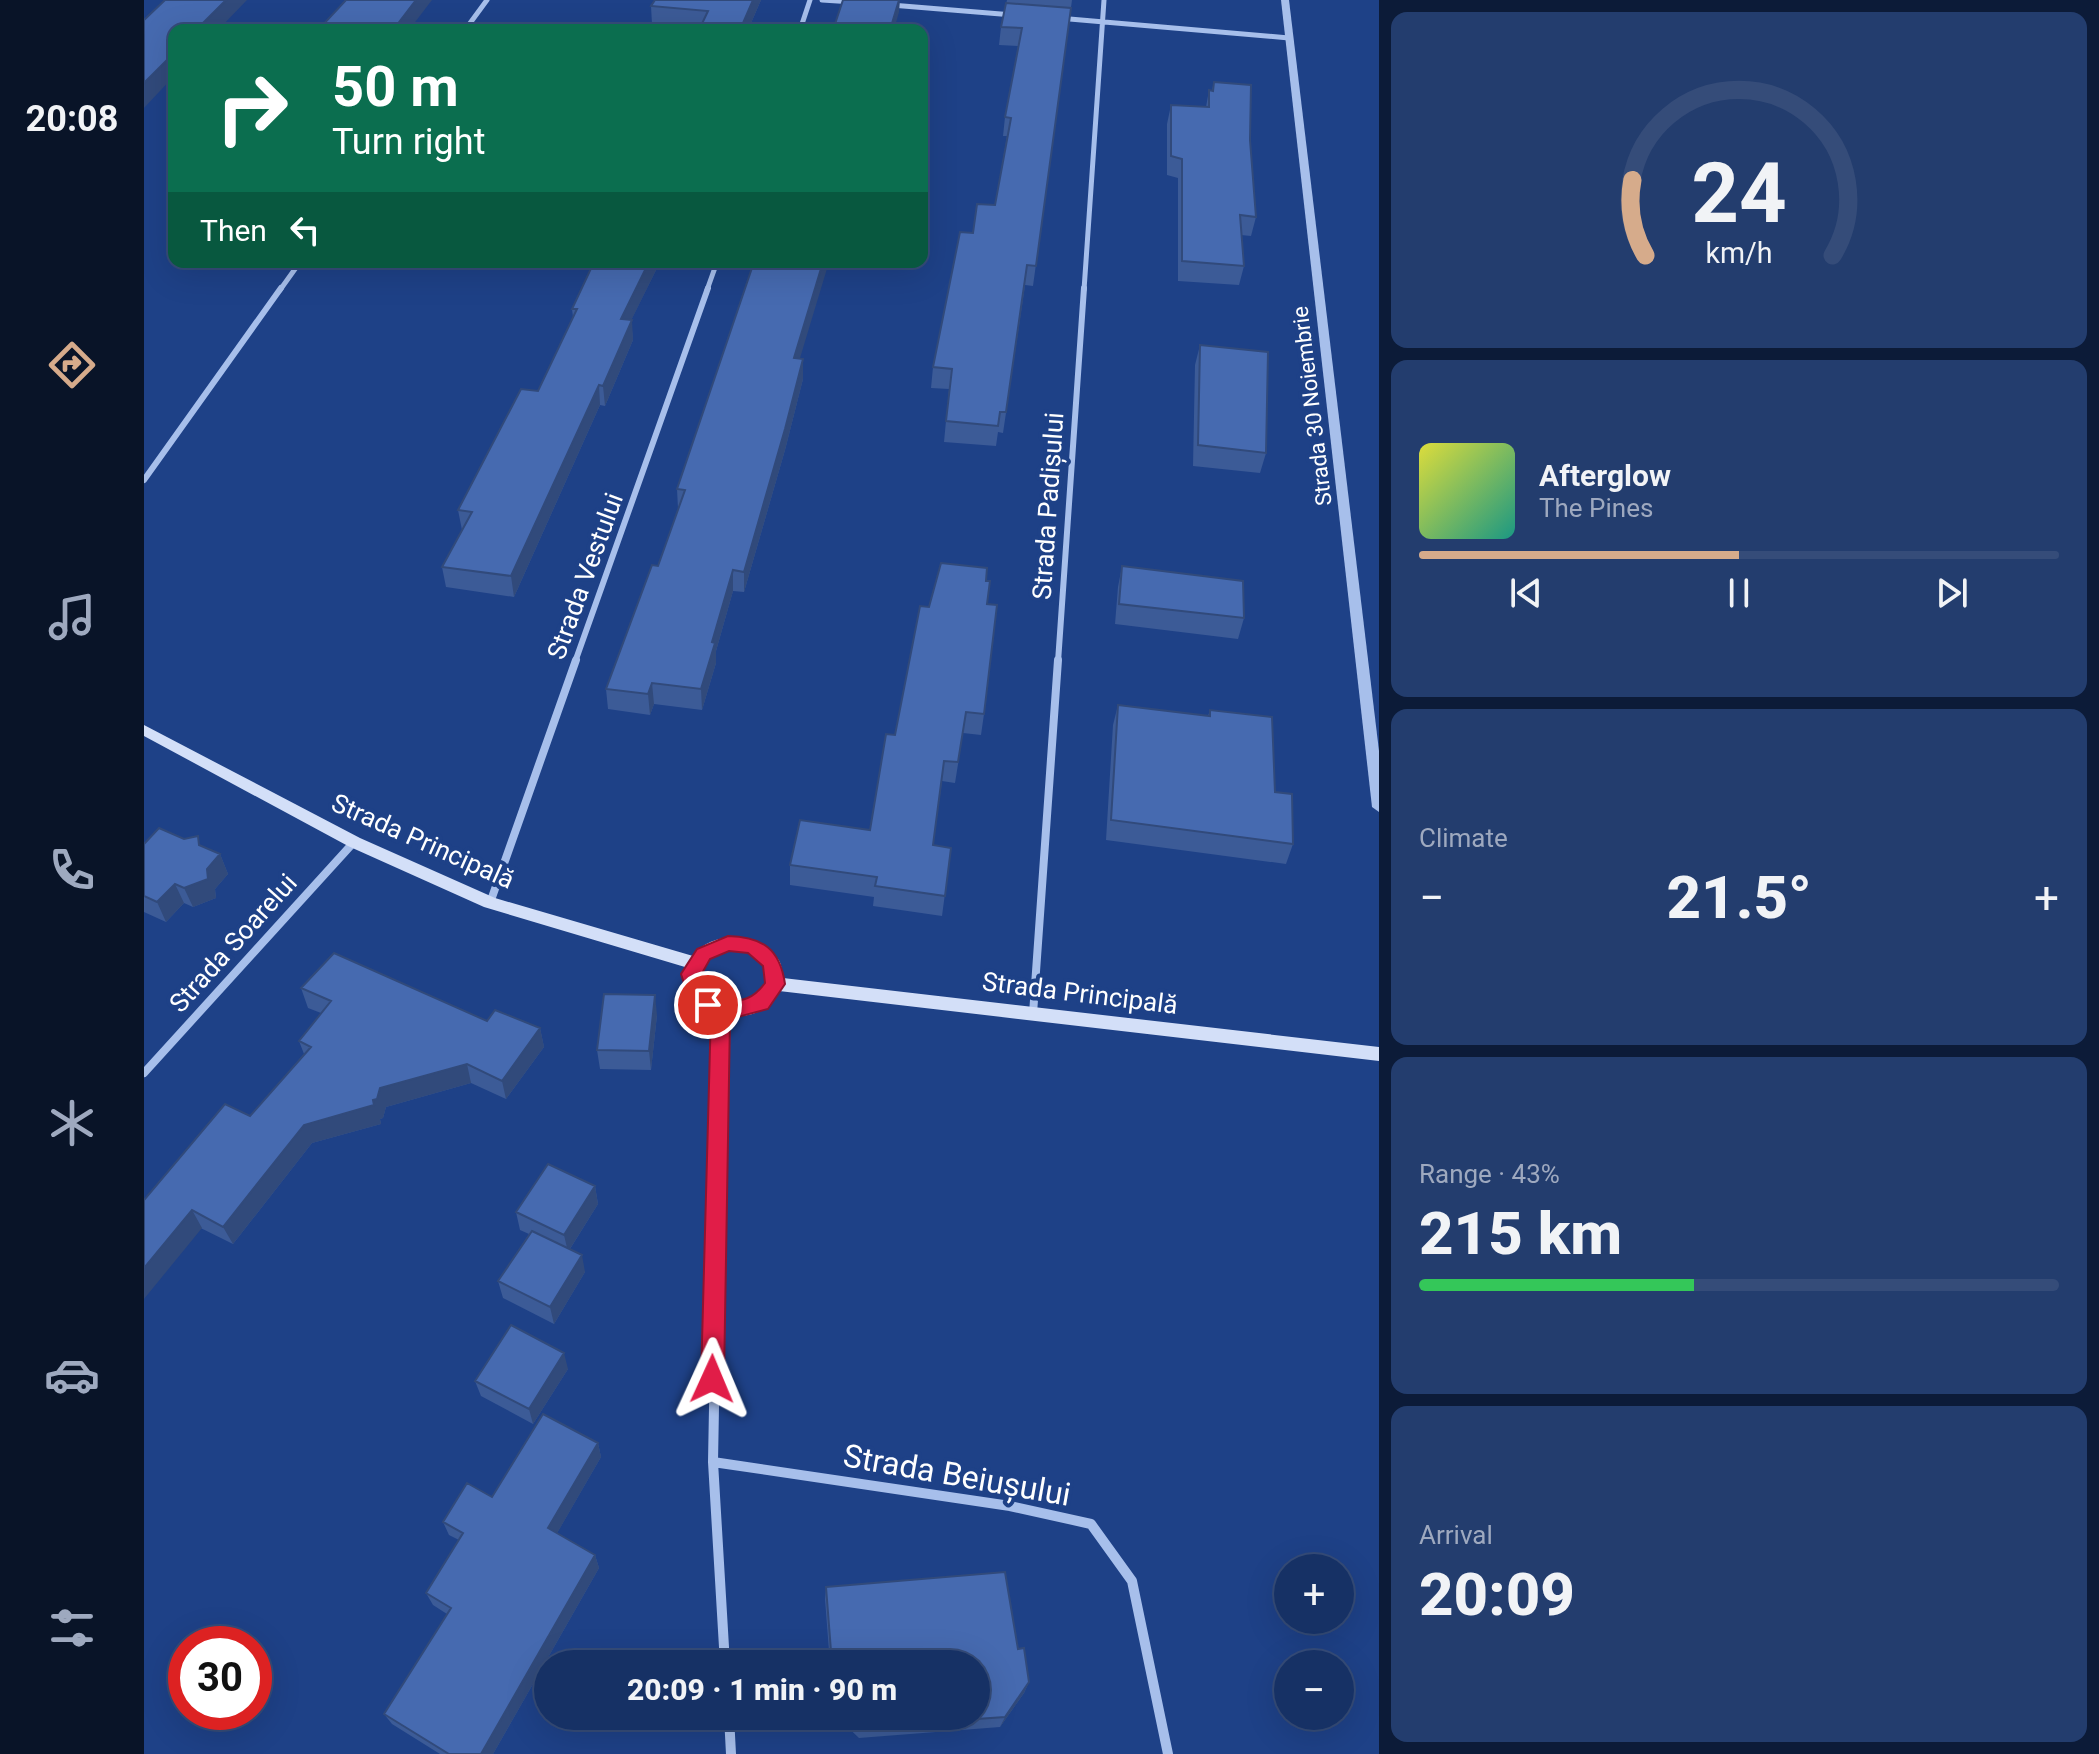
<!DOCTYPE html>
<meta charset="utf-8">
<style>
body{margin:0;font-family:Roboto,sans-serif;background:#233d6e;color:#f1f3f6;height:100vh;display:flex;flex-direction:column;font-size:30px;white-space:nowrap}
*{box-sizing:border-box;margin:0}
p{font-size:26px;color:#9ea9bf}
.icon{flex:none;width:44px;height:44px;fill:none;stroke:currentColor;stroke-width:2;stroke-linecap:round;stroke-linejoin:round}
.map{position:relative;flex:1;overflow:hidden}
.details{display:flex;flex-direction:column;gap:12px;padding:12px;background:#0c1b38;width:720px}
.details>*{flex:none}
.banner{position:absolute;left:24px;top:24px;width:760px;height:244px;border-radius:16px;box-shadow:0 8px 32px #0002,0 0 0 2px #354c79;background:#0b6e4f;color:#fff;overflow:hidden}
.buttons{position:absolute;left:1130px;top:1554px;display:grid;gap:16px}
.buttons a{display:grid;place-items:center;width:80px;height:80px;border-radius:50%;background:#163165;box-shadow:0 8px 32px #0002,0 0 0 2px #354c79;font-size:40px}
.speed{position:absolute;left:24px;top:1626px;display:flex;gap:16px;font-size:40px;font-weight:700;text-align:center}
.speed>*{display:grid;place-content:center;width:104px;height:104px;border-radius:50%;background:#163165;box-shadow:0 8px 32px #0002,0 0 0 2px #354c79;line-height:1}
.speed .limit{border:12px solid #d22;background:#fff;color:#111}
.pin{position:absolute;display:grid;place-items:center;width:68px;height:68px;color:#fff;margin:-34px;border:4px solid #fff;border-radius:50%;box-shadow:0 2px 8px #0007}
.me{position:absolute;width:88px;margin:-44px;rotate:1deg;stroke-linejoin:round;filter:drop-shadow(0 0 6px #0008)}
.turn{display:flex;align-items:center;gap:28px;height:168px;padding:0 32px;font-size:36px}
.turn .icon{width:104px;height:104px;stroke-width:2.5}
.turn b{display:block;font-size:56px;line-height:68px}
.then{display:flex;align-items:center;height:76px;padding:0 32px;background:#0003;gap:16px;font-size:30px}
.big{font-size:60px;font-weight:800;line-height:1.1}
.details .card{flex:1;display:flex;flex-direction:column;justify-content:center;gap:12px;min-width:0;padding:0 28px;border-radius:16px;background:#233d6e}
.details .dial{align-items:center;gap:0}
.dial svg{height:208px;overflow:visible;fill:none;stroke:#354c79;stroke-width:7;stroke-linecap:round;text-anchor:middle}
.dial text{fill:#f1f3f6;stroke:none}
.song{display:flex;align-items:center;gap:24px}
.cover{width:96px;height:96px;border-radius:12px;background:linear-gradient(135deg,hsl(60 70% 55%),hsl(170 70% 35%))}
.played{height:8px;border-radius:4px;background:linear-gradient(90deg,#d6ab8b 50%,#354c79 50%)}
.keys{display:flex;justify-content:space-around;direction:ltr}
.heat{display:flex;justify-content:space-between;align-items:center;font-size:44px;direction:ltr}
.charge{height:12px;border-radius:6px;background:linear-gradient(90deg,#34c759 43%,#354c79 0)}
.trip{position:absolute;left:390px;top:1650px;width:456px;height:80px;border-radius:40px;background:#163165;box-shadow:0 8px 32px #0002,0 0 0 2px #354c79;font-weight:800;line-height:80px;text-align:center}
main{display:flex;flex:1;min-height:0}
.dock{display:flex;flex-direction:column;width:144px;justify-content:space-around;align-items:center;background:#091428;color:#9ea9bf}
.dock .icon{width:56px;height:56px}
.dock .current{color:#d6ab8b}
.dock b{font-size:36px;color:#f1f3f6}
.map>svg:first-child{display:block}
.lines{fill:none;stroke-linecap:round;stroke-linejoin:round}
.minor-far3{stroke:#a7bfeb;stroke-width:5}
.minor-far2{stroke:#a7bfeb;stroke-width:6}
.minor-far1{stroke:#a7bfeb;stroke-width:8}
.minor{stroke:#a7bfeb;stroke-width:10}
.tertiary{fill:#a7bfeb;fill-rule:evenodd}
.secondary{fill:#d3dff8;fill-rule:evenodd}
.wall{fill:#3c5b97}
.shaded-wall{fill:#314a7b}
.building{fill:#466ab0;stroke:#314a7b;stroke-width:2}
.route{fill:#e11d48;stroke:#92132f;stroke-width:2;fill-rule:evenodd}
.labels{text-anchor:middle;dominant-baseline:central;stroke-width:8;stroke-linejoin:round;paint-order:stroke}
.far-street-label{font-size:22px;fill:#fff;stroke:#1e4187}
.street-label{font-size:26px;fill:#fff;stroke:#1e4187}
.near-street-label{font-size:32px;fill:#fff;stroke:#1e4187}
</style>
<main>
<nav class="dock">
<b>20:08</b>
<svg class="icon current" aria-label="directions" viewBox="0 0 24 24"><path d="M12 3l9 9-9 9-9-9zM9 14v-3h6M13 9l2 2-2 2"/></svg>
<svg class="icon" aria-label="music" viewBox="0 0 24 24"><path d="M9 18V5l10-2v13"/><circle cx="6" cy="18" r="3"/><circle cx="16" cy="16" r="3"/></svg>
<svg class="icon" aria-label="phone" viewBox="0 0 24 24"><path d="M5 4h4l2 5-3 2q2 4 5 5l2-3 5 2v4C11 20 4 13 5 4z"/></svg>
<svg class="icon" aria-label="climate" viewBox="0 0 24 24"><path d="M12 3v18M4 7l16 10M4 17L20 7"/></svg>
<svg class="icon" aria-label="car" viewBox="0 0 24 24"><path d="M5 17H2v-5l4-1 3-4h7l3 4 3 1v5h-3M9 17h6M6 11h13"/><circle cx="7" cy="17" r="2"/><circle cx="17" cy="17" r="2"/></svg>
<svg class="icon" aria-label="filters" viewBox="0 0 24 24"><path d="M4 7h16M4 17h16"/><circle cx="9" cy="7" r="2"/><circle cx="15" cy="17" r="2"/></svg>
</nav>
<div class="map">
<svg width="1235" height="1754" viewBox="0 0 1235 1754">
<rect width="100%" height="100%" fill="#1e4187"/>
<g class="lines">
<path class="minor-far3" d="M 678,0 L 709,2
M 747,5 L 869,15
M 914,18 L 1145,38
M 321,30 L 343,0
M 656,30 L 666,0
M 136,290 L 156,262
M 563,290 L 573,262
M 940,290 L 960,0"/>
<path class="minor-far2" d="M 0,480 L 137,288
M 431,662 L 564,288
M 914,662 L 940,288"/>
<path class="minor-far1" d="M 346,903 L 432,660
M 889,1014 L 914,660
M 0,1073 L 210,842
M 575,1140 L 577,1010"/>
<path class="minor" d="M 575,1138 L 569,1462 L 581,1664
M 569,1462 L 866,1506 L 947,1524 L 988,1581 L 1024,1754
M 585,1716 L 587,1754"/>
<path class="tertiary" d="M 1137,0 L 1145,0 L 1235,751 L 1235,812 L 1228,807 Z"/>
<path class="secondary" d="M 0,725 L 216,838 L 351,898 L 549,956 C 568,929 617,933 634,959 C 638,964 638,972 639,978 L 1235,1047 L 1235,1061 L 635,991 C 630,998 625,1006 618,1010 C 586,1027 533,1009 541,967 L 340,907 L 204,846 L 0,736 ZM 585,950 L 606,953 L 620,966 L 622,982 C 618,987 614,993 610,997 C 588,1016 540,988 563,962 C 568,956 578,953 585,950 Z"/>
</g>
<path class="wall" d="M 511,0 L 617,0 L 604,30 L 555,30 L 556,28 L 508,24 L 507,6 Z
M 863,0 L 928,0 L 889,286 L 881,285 L 859,433 L 854,432 L 852,446 L 800,442 L 805,389 L 787,388 L 789,367 L 829,233 L 851,205 L 863,136 L 859,136 L 861,117 L 874,46 L 855,45 L 857,27 Z
M 1070,82 L 1106,140 L 1112,217 L 1107,236 L 1097,235 L 1100,266 L 1095,285 L 1034,281 L 1034,178 L 1023,175 L 1023,124 L 1027,105 L 1062,107 L 1065,90 L 1068,90 Z
M 450,262 L 516,262 L 487,320 L 489,340 L 461,406 L 456,405 L 370,597 L 302,587 L 298,567 L 318,530 L 314,510 L 394,391 L 429,317 L 428,309 Z
M 1056,345 L 1122,453 L 1116,473 L 1049,466 L 1051,365 Z
M 656,359 L 659,359 L 659,379 L 641,450 L 600,592 L 589,591 L 572,651 L 572,663 L 558,710 L 510,704 L 506,715 L 464,709 L 462,689 L 514,566 L 534,509 L 533,489 Z
M 978,566 L 1100,618 L 1094,639 L 971,624 L 974,587 Z
M 842,581 L 843,604 L 840,714 L 837,735 L 819,733 L 811,783 L 798,781 L 789,845 L 807,848 L 798,916 L 729,906 L 730,897 L 646,885 L 646,865 L 726,830 L 785,607 Z
M 974,705 L 1064,716 L 1066,710 L 1131,792 L 1149,844 L 1142,864 L 962,840 L 969,725 Z
M 0,844 L 58,846 L 76,854 L 84,874 L 71,889 L 72,898 L 49,907 L 40,903 L 22,922 L 0,912 Z
M 157,988 L 343,1021 L 396,1028 L 400,1047 L 362,1099 L 327,1083 L 242,1107 L 239,1118 L 236,1119 L 237,1124 L 168,1143 L 89,1244 L 0,1200 L 106,1116 L 160,1054 L 155,1041 L 177,1013 L 164,1008 Z
M 513,1015 L 507,1070 L 456,1069 L 453,1050 Z
M 451,1186 L 454,1204 L 426,1249 L 441,1272 L 410,1324 L 359,1298 L 354,1281 L 385,1234 L 376,1230 L 372,1212 Z
M 424,1369 L 389,1424 L 337,1396 L 331,1381 Z
M 454,1443 L 457,1457 L 413,1533 L 451,1555 L 455,1568 L 349,1754 L 296,1754 L 248,1724 L 240,1714 L 303,1614 L 289,1605 L 282,1593 L 315,1540 L 305,1535 L 299,1522 Z
M 682,1587 L 874,1649 L 885,1682 L 880,1693 L 856,1727 L 715,1738 L 692,1716 L 832,1716 L 686,1664 L 681,1599 Z"/>
<path class="shaded-wall" d="M 82,0 L 103,0 L 74,30 L 52,30 Z
M 272,0 L 288,0 L 265,30 L 249,30 Z
M 609,0 L 617,0 L 604,30 L 596,30 Z
M 755,0 L 756,0 L 755,12 L 750,30 L 746,30 Z
M 30,53 L 30,76 L 0,108 L 0,83 Z
M 505,262 L 516,262 L 478,339 L 477,319 Z
M 679,262 L 685,262 L 650,378 L 650,358 Z
M 488,320 L 489,340 L 461,406 L 459,386 Z
M 659,359 L 659,379 L 641,450 L 600,592 L 600,572 Z
M 455,385 L 456,405 L 370,597 L 367,576 Z
M 589,570 L 589,591 L 572,651 L 572,663 L 558,710 L 557,689 L 568,642 Z
M 508,683 L 510,704 L 506,715 L 504,694 Z
M 76,854 L 84,874 L 71,889 L 72,898 L 49,907 L 40,888 L 63,869 Z
M 31,884 L 40,903 L 22,922 L 13,902 Z
M 511,995 L 513,1015 L 507,1070 L 505,1051 Z
M 396,1028 L 400,1047 L 362,1099 L 358,1081 Z
M 323,1064 L 327,1083 L 242,1107 L 239,1118 L 236,1119 L 237,1124 L 168,1143 L 89,1244 L 79,1227 L 160,1125 L 229,1100 L 236,1088 Z
M 451,1186 L 454,1204 L 424,1252 L 420,1235 Z
M 48,1210 L 58,1228 L 0,1299 L 0,1268 Z
M 438,1255 L 441,1272 L 410,1324 L 406,1307 Z
M 420,1353 L 424,1369 L 389,1424 L 385,1409 Z
M 454,1443 L 457,1457 L 408,1542 L 404,1528 Z
M 451,1555 L 455,1568 L 349,1754 L 337,1754 Z
M 885,1682 L 880,1693 L 856,1727 L 861,1717 Z"/>
<path class="building" d="M 21,0 L 82,0 L 52,30 L 30,30 L 30,53 L 0,83 L 0,20 Z
M 202,0 L 272,0 L 249,30 L 174,30 Z
M 511,0 L 609,0 L 596,30 L 555,30 L 564,11 L 507,6 Z
M 699,0 L 755,0 L 746,30 L 689,30 Z
M 862,3 L 927,8 L 892,266 L 883,265 L 862,412 L 856,412 L 854,426 L 802,421 L 808,369 L 789,367 L 816,232 L 829,233 L 833,204 L 851,205 L 867,118 L 861,117 L 878,28 L 857,27 Z
M 1070,82 L 1107,85 L 1106,140 L 1112,217 L 1096,215 L 1100,266 L 1038,261 L 1038,159 L 1027,156 L 1027,105 L 1065,107 L 1065,90 L 1069,91 Z
M 450,262 L 505,262 L 477,319 L 488,320 L 459,386 L 455,385 L 367,576 L 298,567 L 328,512 L 314,510 L 377,389 L 394,391 L 433,309 L 428,309 Z
M 610,262 L 679,262 L 650,358 L 659,359 L 641,429 L 600,572 L 589,570 L 568,642 L 571,643 L 557,689 L 508,683 L 504,694 L 462,689 L 508,565 L 514,566 L 541,490 L 533,489 Z
M 1056,345 L 1124,352 L 1122,453 L 1054,445 Z
M 797,563 L 843,568 L 842,581 L 846,581 L 843,604 L 853,605 L 840,714 L 822,712 L 814,762 L 800,761 L 789,845 L 807,848 L 801,896 L 731,886 L 733,877 L 646,865 L 656,820 L 726,830 L 742,734 L 751,735 L 776,606 L 785,607 Z
M 978,566 L 1099,581 L 1100,618 L 975,604 Z
M 974,705 L 1066,716 L 1066,710 L 1128,717 L 1131,792 L 1148,794 L 1149,844 L 967,820 Z
M 15,828 L 40,839 L 54,836 L 55,845 L 76,854 L 63,869 L 64,879 L 40,888 L 31,884 L 13,902 L 0,896 L 0,844 Z
M 190,953 L 343,1021 L 351,1010 L 396,1028 L 358,1081 L 323,1064 L 236,1088 L 233,1099 L 229,1100 L 230,1105 L 160,1125 L 79,1227 L 48,1210 L 0,1268 L 0,1200 L 81,1104 L 106,1116 L 167,1047 L 155,1041 L 187,1001 L 157,988 Z
M 460,994 L 511,995 L 505,1051 L 453,1050 Z
M 404,1164 L 451,1186 L 420,1235 L 372,1212 Z
M 388,1231 L 438,1255 L 406,1307 L 354,1281 Z
M 367,1325 L 420,1353 L 385,1409 L 331,1381 Z
M 399,1414 L 454,1443 L 404,1528 L 451,1555 L 337,1754 L 305,1754 L 240,1714 L 307,1608 L 282,1593 L 319,1533 L 299,1522 L 323,1483 L 348,1497 Z
M 861,1572 L 874,1649 L 880,1648 L 885,1682 L 861,1717 L 717,1727 L 705,1716 L 832,1716 L 832,1664 L 688,1664 L 682,1587 Z"/>
<path class="route" d="M 584,936 C 619,937 636,949 641,984 L 624,1009 L 586,1019 L 580,1379 L 576,1387 L 568,1390 L 560,1387 L 557,1379 L 567,1011 C 546,1011 543,992 537,974 L 553,949 ZM 585,951 L 604,953 L 619,966 L 621,983 C 606,1003 595,1000 573,1003 L 562,992 L 557,975 L 566,959 Z"/>
<g class="labels">
<g class="far-street-label">
<text transform="translate(1168 406) rotate(-97)">Strada 30 Noiembrie</text>
</g>
<g class="street-label">
<text transform="translate(904 506) rotate(-86)">Strada Padișului</text>
<text transform="translate(441 576) rotate(-70)">Strada Vestului</text>
<text transform="translate(279 841) rotate(24)">Strada Principală</text>
<text transform="translate(89 943) rotate(-48)">Strada Soarelui</text>
<text transform="translate(936 993) rotate(7)">Strada Principală</text>
</g>
<g class="near-street-label">
<text transform="translate(813 1475) rotate(10)">Strada Beiușului</text>
</g>
</g>
</svg>
<div class="buttons">
<a>+</a>
<a>−</a>
</div>
<div class="speed"><div class="limit">30</div></div>
<div class="pin" style="left:564px;top:1005px;background:#d93025"><svg class="icon" aria-label="arrive" viewBox="0 0 24 24"><path d="M6 21V4h12l-3 4 3 4H6"/></svg></div>
<svg class="me" style="left:568px;top:1379px" viewBox="-20 -20 40 40"><path d="M0-17L14 15 0 8-14 15z" fill="#e11d48" stroke="#fff" stroke-width="4"/></svg>
<div class="trip">20:09 · 1 min · 90 m</div>
<div class="banner">
<div class="turn"><svg class="icon" aria-label="right" viewBox="0 0 24 24"><path d="M7 20v-9h11M14 6l5 5-5 5"/></svg><div><b>50 m</b>Turn right</div></div>
<div class="then">Then<svg class="icon" aria-label="left" viewBox="0 0 24 24"><path d="M17 20v-9H6M10 6l-5 5 5 5"/></svg></div>
</div>
</div>
<section class="details">
<div class="card dial"><svg viewBox="0 0 100 80">
<path d="M14 69A42 42 0 1 1 86 69"/>
<path d="M14 69A42 42 0 0 1 9 40" stroke="#d6ab8b"/>
<text x="50" y="56" font-size="32" font-weight="700">24</text>
<text x="50" y="72" font-size="11">km/h</text>
</svg></div>
<div class="card">
<div class="song"><i class="cover"></i><div><b>Afterglow</b><p>The Pines</p></div></div>
<div class="played"></div>
<div class="keys"><svg class="icon" aria-label="previous" viewBox="0 0 24 24"><path d="M18 5L8 12l10 7zM5 5v14"/></svg><svg class="icon" aria-label="pause" viewBox="0 0 24 24"><path d="M8 5v14M16 5v14"/></svg><svg class="icon" aria-label="next" viewBox="0 0 24 24"><path d="M6 5l10 7-10 7zM19 5v14"/></svg></div>
</div>
<div class="card"><p>Climate</p>
<div class="heat"><a>−</a><b class="big">21.5°</b><a>+</a></div>
</div>
<div class="card"><p>Range · 43%</p><b class="big">215 km</b><div class="charge"></div></div>
<div class="card"><p>Arrival</p><b class="big">20:09</b></div>
</section>
</main>
